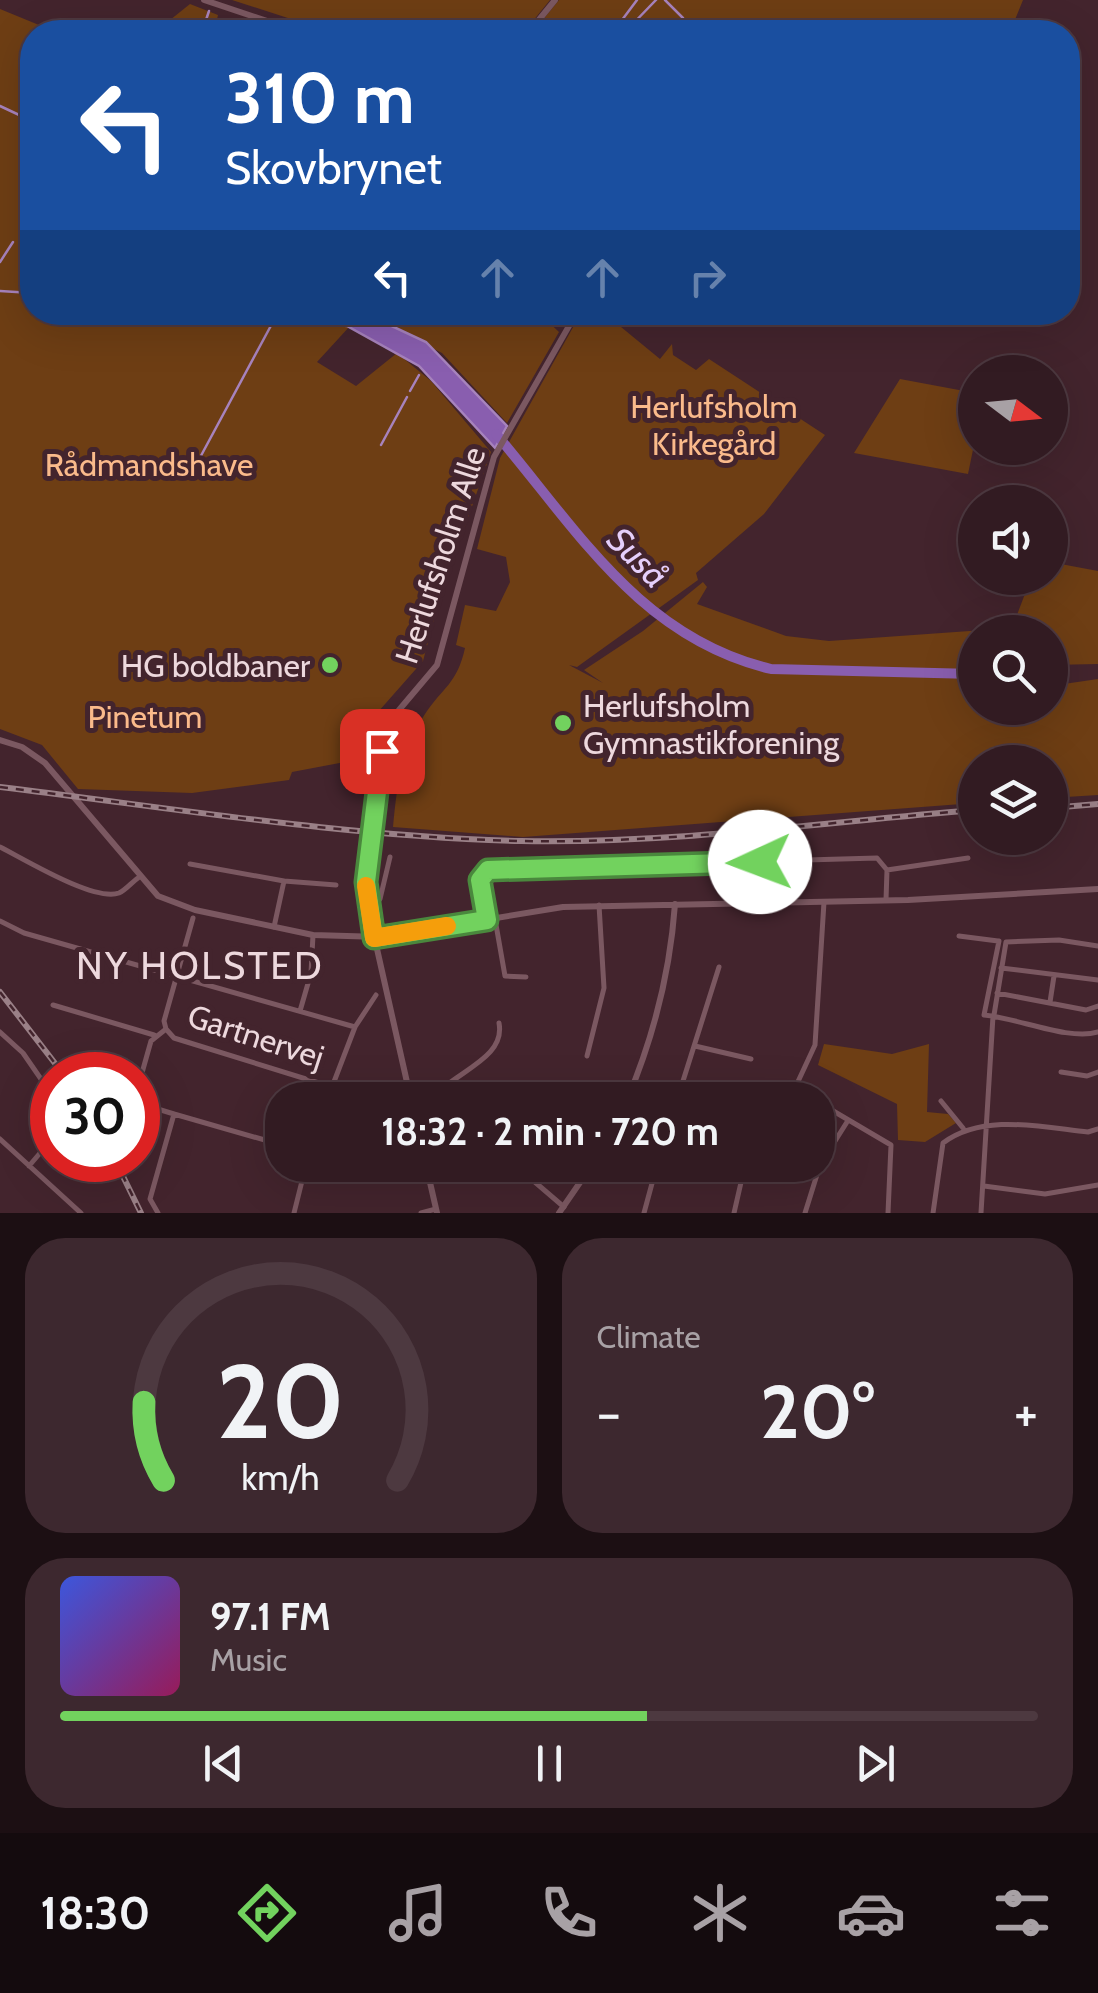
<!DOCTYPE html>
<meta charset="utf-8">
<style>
body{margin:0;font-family:Cabin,sans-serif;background:#3d282f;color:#f1f3f6;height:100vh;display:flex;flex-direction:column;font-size:38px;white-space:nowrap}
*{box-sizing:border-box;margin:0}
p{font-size:32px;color:#a8a1a5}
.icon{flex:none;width:55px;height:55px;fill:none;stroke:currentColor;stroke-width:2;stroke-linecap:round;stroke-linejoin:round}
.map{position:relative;height:1213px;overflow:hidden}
.details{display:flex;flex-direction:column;gap:25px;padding:25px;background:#1c0f13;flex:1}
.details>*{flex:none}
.guide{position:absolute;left:20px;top:20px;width:1060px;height:305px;border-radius:40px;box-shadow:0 10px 40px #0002,0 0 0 2px #4d3940;background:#1a4fa0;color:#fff;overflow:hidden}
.needle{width:65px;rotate:106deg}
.fabs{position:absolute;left:958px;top:355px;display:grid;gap:20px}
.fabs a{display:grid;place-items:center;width:110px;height:110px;border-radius:50%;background:#321b22;box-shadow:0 10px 40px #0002,0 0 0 2px #4d3940;font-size:50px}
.speed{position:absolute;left:30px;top:1052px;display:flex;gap:20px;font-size:50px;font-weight:700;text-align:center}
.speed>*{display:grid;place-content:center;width:130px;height:130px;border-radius:50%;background:#321b22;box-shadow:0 10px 40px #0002,0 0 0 2px #4d3940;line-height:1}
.speed .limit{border:15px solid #d22;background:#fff;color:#111}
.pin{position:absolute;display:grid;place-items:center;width:85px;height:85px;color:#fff;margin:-42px;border-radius:20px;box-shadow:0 5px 15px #0006}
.me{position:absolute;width:110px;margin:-55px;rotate:268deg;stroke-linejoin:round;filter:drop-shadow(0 0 8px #0008)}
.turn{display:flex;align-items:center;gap:35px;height:210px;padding:0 40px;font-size:45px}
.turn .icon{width:130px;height:130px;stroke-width:2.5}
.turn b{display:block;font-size:70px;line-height:85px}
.lanes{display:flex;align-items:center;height:95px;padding:0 40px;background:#0003;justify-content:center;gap:50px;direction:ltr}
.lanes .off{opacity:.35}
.big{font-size:75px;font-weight:800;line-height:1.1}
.details .widget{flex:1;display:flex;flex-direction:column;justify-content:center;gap:15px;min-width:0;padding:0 35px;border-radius:40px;background:#3d282f}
.details .dial{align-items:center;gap:0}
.dial svg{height:260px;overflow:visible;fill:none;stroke:#4d3940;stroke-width:7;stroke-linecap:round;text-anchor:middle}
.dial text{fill:#f1f3f6;stroke:none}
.song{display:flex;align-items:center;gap:30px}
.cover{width:120px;height:120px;border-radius:15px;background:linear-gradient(135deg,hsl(230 70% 55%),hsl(330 70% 35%))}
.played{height:10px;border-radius:5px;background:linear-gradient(90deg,#72d25e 60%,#4d3940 60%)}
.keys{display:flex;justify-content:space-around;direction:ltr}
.heat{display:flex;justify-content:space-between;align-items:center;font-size:55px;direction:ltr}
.details .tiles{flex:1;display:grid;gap:25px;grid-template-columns:1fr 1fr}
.widget:last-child{grid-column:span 2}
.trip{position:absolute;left:265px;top:1082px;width:570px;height:100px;border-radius:40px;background:#321b22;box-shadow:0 10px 40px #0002,0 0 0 2px #4d3940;font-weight:800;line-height:100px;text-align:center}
.tabs{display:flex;height:160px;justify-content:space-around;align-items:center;background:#140b0e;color:#a8a1a5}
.tabs .icon{width:70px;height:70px}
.tabs .on{color:#72d25e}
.tabs b{font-size:45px;color:#f1f3f6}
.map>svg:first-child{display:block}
.green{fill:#6e3e14}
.water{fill:#895eaf;stroke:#a783bd;stroke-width:2.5}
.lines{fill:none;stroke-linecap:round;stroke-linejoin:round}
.stream{stroke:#a783bd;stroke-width:2.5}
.river{stroke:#895eaf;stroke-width:10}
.minor{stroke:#7b5861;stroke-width:5}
.tertiary{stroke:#7b5861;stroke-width:6}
.rail-casing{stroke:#9a8087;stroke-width:6}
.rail{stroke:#43242d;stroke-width:2.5;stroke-dasharray:8;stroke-linecap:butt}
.route-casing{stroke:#4a883d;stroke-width:25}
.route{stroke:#72d25e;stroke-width:18}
.slow{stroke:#f59e0b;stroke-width:18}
.poi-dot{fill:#72d25e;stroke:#43242d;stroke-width:4}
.labels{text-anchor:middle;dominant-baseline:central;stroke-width:10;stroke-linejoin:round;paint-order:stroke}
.park-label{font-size:32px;fill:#faba8b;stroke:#43242d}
.street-label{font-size:32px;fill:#edd8dd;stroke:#43242d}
.poi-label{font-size:32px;fill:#edd8dd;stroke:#43242d;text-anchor:end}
.water-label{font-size:35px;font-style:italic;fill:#e5cffb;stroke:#43242d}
.quarter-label{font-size:38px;letter-spacing:2.5px;fill:#edd8dd;stroke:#43242d}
</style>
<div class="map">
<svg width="1098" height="1213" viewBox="0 0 1098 1213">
<rect width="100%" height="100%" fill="#43242d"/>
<path class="green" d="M 232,0 L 550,0 L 524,32 L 331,32 Z
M 559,0 L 1023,0 L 1010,32 L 533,32 Z
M 190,4 L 218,15 L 214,32 L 155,32 Z
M 0,9 L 56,32 L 32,32 L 32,312 L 323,313 L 350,326 L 317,362 L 356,386 L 397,353 L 431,381 L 491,452 L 462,535 L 454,544 L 423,661 L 378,712 L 366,758 L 292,772 L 289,780 L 192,793 L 78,789 L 42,745 L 0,729 Z
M 362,313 L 539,313 L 559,332 L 507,423 L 442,353 Z
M 581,313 L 604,313 L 660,359 L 672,344 L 673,355 L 696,370 L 709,359 L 825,435 L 764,514 L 696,573 L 698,580 L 577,667 L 569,665 L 603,683 L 584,670 L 643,631 L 703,582 L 707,587 L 697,604 L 786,636 L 829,641 L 1012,628 L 1031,578 L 1050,578 L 1050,562 L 1098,571 L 1098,664 L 1050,665 L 1050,632 L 975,632 L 975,708 L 1050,708 L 1050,686 L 1098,679 L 1098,795 L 1050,798 L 1050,762 L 975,762 L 975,803 L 523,837 L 393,827 C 397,785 401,750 425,714 C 443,687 457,684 465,648 L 456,645 L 465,605 L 496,611 L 510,582 L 506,557 L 477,549 L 500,458 Z
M 900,379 L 975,393 L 975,440 L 968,474 L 854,453 Z
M 824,1044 L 892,1054 L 929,1044 L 927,1112 L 948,1114 L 956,1123 L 925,1142 L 898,1140 L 897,1104 L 818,1065 Z"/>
<path class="water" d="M 322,313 L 364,313 L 426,342 L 507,426 L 495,448 L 419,366 L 347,326 L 331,324 Z"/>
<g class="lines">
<path class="stream" d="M 665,0 L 683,18 L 689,32
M 202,32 L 209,11
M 613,32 L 637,0
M 625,32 L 656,0
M 0,106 L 32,121
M 0,262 L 13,242
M 0,291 L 32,293
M 275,317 L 278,312
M 410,391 L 419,375
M 381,445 L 407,397
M 196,465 L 274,320"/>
<path class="river" d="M 496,434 C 577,529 640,638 771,669 L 975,674"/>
<path class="minor" d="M 0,847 C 24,859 94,902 119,893 C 126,890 132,882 138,878
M 190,864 L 284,881 L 336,885
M 887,870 L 968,858
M 369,913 L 380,899 L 390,857
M 495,919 L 505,976 L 526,977
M 487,920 L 483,872 L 494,869 L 877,858 L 887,870 L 886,900
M 0,921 L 24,933 L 355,1027
M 274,927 L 284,881
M 959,936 L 998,941
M 999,941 L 984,1015 C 1018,1018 1069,1041 1098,1032
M 1001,968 L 1098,980
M 997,993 L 1086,1010 L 1098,1006
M 1050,1002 L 1054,976
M 53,1005 L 154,1035
M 300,1011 L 311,973 L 313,935
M 994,1015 L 1006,942 L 1059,940 L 1098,946
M 166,1029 L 174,1038 L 374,1100
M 0,1032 L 23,1053 L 52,1095
M 695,1046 L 751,1059
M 587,1056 L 604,988 L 599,905
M 1061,1072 L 1087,1076 L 1098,1072
M 138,1087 L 151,1041 L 166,1029 L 164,1021 L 193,918
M 795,1088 L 815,1100
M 410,1095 L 427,1093 L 439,1100
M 435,1097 C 453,1072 506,1059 499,1023
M 327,1100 L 355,1027 L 376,995
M 531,1100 L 540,1088 L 547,1094
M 677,1100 L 719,967
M 782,1100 L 795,1088 L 815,1045 L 824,902
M 941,1101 L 963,1128
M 818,1102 L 891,1145 L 888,1213
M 138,1103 L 174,1114
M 0,1139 L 81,1213
M 515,1165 L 564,1207
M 29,1166 L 52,1139
M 984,1186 L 1045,1194 L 1098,1185
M 158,1213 L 150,1199 L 174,1114 L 282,1145
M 294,1213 L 306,1165
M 421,1213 L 436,1209
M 644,1213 L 657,1165
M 734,1213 L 745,1165
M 805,1213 L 820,1165 L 847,1122
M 933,1213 L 943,1143 C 983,1113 1041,1127 1088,1132 L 1098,1129
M 981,1213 L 993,1016"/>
<path class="tertiary" d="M 204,0 L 300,32
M 529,32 L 555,0
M 0,740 L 22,747 L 45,763 L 158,896 L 195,910 L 313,935 L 381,937 L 563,907 L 908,900 L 1098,889
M 411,1100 L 366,900 L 382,751 L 399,710 L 437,665 L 494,457 L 577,312
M 627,1100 C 654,1036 670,974 675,904
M 426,1165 L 437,1213
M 559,1213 L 592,1165"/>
<defs>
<path id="rail" d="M 0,787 C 172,808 347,837 521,841 C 672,844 825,822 975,810
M 1050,808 L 1098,804
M 0,992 L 64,1075
M 115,1160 L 141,1213"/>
</defs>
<use href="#rail" class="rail-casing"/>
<use href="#rail" class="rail"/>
</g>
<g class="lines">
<defs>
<path id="route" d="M 382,751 L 366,882 L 374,938 L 487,920 L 480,880 L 488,870 L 760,862"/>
</defs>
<use href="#route" class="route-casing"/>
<use href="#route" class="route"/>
<path class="slow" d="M 366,886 L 374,938 L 447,926"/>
</g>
<g class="poi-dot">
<circle cx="330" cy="665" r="10"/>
<circle cx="563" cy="723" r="10"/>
</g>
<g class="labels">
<g class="park-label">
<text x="714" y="406">Herlufsholm<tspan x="714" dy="37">Kirkegård</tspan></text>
<text x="149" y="464">Rådmandshave</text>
<text x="145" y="716">Pinetum</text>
</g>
<g class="street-label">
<text transform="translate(440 555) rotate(-72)">Herlufsholm Alle</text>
<text transform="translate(256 1036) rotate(18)">Gartnervej</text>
</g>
<g class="poi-label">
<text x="310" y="665">HG boldbaner</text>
<text x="583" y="705" text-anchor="start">Herlufsholm<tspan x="583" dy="37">Gymnastikforening</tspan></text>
</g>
<g class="water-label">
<text transform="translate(638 557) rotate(45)">Suså</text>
</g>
<g class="quarter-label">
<text x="200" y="965">NY HOLSTED</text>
</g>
</g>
</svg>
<div class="fabs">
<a><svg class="needle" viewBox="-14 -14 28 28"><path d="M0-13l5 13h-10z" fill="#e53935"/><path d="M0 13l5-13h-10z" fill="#a8a1a5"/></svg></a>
<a><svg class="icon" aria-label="sound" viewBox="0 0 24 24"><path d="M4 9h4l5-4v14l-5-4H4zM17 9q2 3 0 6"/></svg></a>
<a><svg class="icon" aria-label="search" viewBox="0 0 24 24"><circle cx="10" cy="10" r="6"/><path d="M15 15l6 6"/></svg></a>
<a><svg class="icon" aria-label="layers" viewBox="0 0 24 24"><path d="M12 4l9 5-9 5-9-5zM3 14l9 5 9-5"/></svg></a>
</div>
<div class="speed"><div class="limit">30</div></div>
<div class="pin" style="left:382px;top:751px;background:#d93025"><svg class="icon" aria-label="arrive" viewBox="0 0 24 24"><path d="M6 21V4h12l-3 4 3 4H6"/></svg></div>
<svg class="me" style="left:760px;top:862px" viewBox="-20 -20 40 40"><circle r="19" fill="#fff"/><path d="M0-13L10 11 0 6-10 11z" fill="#72d25e"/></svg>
<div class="trip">18:32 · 2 min · 720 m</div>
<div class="guide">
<div class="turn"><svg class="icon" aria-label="left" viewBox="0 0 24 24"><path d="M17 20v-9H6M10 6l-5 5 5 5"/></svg><div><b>310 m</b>Skovbrynet</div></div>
<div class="lanes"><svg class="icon" aria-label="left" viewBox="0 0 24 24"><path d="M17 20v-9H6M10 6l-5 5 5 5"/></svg><svg class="icon off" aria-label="ahead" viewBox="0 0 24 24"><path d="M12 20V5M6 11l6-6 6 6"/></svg><svg class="icon off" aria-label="ahead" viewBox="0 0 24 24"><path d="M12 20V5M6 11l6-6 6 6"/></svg><svg class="icon off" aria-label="right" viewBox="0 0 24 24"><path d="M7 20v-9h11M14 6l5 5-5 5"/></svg></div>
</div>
</div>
<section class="details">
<div class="tiles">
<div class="widget dial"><svg viewBox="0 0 100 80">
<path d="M14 69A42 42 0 1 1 86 69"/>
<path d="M14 69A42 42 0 0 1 8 45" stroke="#72d25e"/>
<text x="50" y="56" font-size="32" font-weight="700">20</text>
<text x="50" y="72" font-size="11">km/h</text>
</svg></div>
<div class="widget"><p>Climate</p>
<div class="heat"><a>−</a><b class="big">20°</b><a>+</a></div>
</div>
<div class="widget">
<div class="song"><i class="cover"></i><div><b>97.1 FM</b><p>Music</p></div></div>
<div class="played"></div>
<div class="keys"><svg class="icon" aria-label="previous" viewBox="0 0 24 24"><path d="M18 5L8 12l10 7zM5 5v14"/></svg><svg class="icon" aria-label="pause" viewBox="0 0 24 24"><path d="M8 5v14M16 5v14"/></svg><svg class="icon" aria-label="next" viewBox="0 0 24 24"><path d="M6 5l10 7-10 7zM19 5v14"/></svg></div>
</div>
</div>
</section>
<nav class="tabs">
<b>18:30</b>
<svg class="icon on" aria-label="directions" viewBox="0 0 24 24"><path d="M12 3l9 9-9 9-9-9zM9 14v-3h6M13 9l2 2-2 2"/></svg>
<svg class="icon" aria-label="music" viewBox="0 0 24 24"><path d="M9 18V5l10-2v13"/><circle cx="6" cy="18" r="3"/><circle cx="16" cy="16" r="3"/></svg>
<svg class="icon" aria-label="phone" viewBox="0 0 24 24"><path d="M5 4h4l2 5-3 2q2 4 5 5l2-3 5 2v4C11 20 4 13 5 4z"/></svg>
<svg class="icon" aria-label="climate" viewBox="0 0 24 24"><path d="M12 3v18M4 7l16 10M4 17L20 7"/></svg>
<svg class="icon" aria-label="car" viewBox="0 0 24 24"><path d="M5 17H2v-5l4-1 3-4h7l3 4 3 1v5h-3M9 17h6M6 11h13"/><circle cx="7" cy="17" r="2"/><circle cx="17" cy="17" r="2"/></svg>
<svg class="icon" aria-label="filters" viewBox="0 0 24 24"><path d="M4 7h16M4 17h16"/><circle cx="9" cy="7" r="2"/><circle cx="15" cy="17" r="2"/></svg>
</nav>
